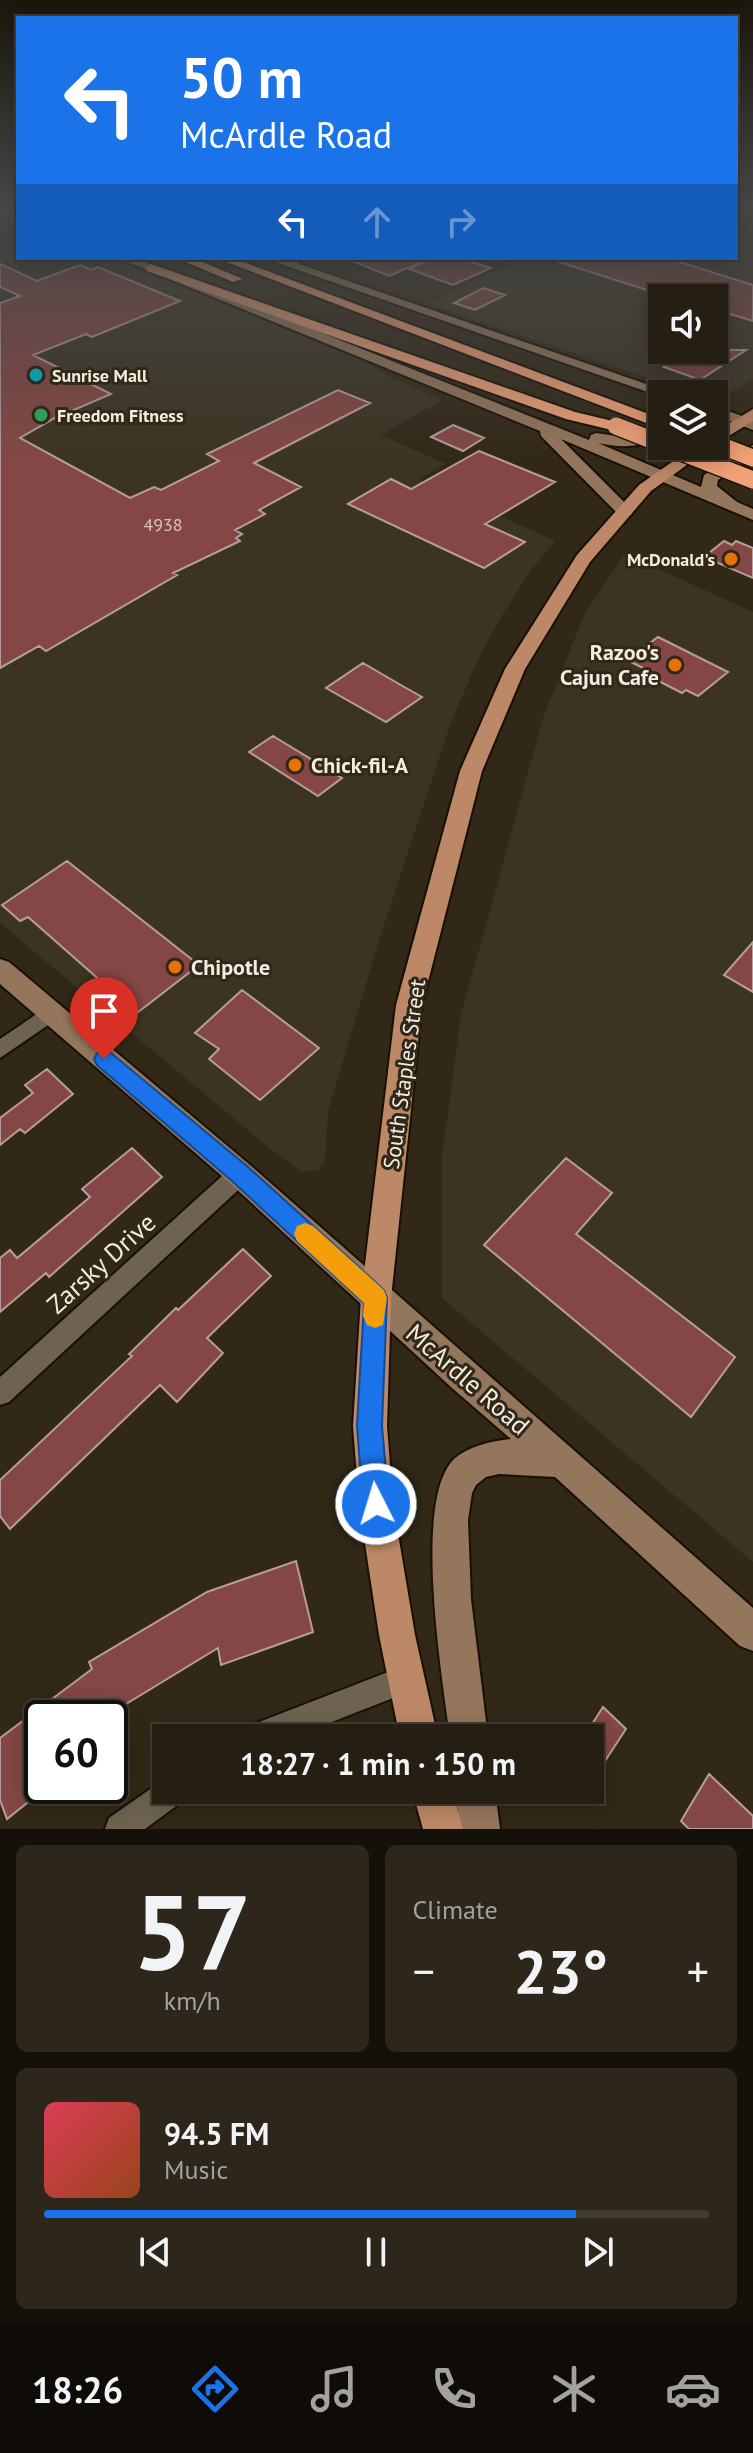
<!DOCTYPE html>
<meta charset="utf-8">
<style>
body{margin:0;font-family:"PT Sans",sans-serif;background:#2d271b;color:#f1f3f6;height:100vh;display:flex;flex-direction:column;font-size:30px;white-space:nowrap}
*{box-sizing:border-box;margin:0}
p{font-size:26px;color:#a3a29f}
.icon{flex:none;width:44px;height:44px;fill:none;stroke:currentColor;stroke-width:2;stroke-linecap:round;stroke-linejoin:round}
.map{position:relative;height:1829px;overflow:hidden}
.drawer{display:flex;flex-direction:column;gap:16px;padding:16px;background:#14100a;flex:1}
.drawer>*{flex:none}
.top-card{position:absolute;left:16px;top:16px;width:722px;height:244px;border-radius:0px;box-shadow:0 4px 20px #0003,0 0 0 2px #423c32;background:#1a73e8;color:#fff;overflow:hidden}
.fabs{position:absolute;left:648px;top:284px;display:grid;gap:16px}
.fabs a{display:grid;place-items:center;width:80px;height:80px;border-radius:0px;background:#251e12;box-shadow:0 4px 20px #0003,0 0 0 2px #423c32;font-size:40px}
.speed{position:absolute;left:24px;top:1700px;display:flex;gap:16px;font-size:40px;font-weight:700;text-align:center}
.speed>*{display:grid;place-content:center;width:104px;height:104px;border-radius:50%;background:#251e12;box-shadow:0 4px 20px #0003,0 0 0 2px #423c32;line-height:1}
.speed .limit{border:4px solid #111;border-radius:12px;background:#fff;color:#111}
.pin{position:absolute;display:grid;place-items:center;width:68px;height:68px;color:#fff;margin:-82px -34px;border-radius:50% 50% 50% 0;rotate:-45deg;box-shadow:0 0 8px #0007}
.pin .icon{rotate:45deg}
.me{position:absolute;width:88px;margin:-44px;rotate:355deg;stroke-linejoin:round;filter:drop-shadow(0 0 6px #0008)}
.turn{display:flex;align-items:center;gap:28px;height:168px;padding:0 32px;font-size:36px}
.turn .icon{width:104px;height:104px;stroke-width:2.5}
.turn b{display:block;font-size:56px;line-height:68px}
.lanes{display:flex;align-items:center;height:76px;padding:0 32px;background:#0003;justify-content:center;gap:40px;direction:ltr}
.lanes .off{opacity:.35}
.big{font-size:60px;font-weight:700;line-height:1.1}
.drawer .card{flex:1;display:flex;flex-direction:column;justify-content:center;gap:12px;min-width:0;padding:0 28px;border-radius:12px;background:#2d271b}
.drawer .dial{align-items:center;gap:0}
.dial b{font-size:104px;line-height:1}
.song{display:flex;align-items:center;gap:24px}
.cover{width:96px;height:96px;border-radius:12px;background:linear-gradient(135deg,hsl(350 70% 55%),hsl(20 70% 35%))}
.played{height:8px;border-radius:4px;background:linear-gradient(90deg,#1a73e8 80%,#423c32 80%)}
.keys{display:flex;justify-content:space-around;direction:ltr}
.heat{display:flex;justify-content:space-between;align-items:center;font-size:44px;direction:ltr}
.drawer .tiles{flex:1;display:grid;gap:16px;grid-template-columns:1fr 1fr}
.card:last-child{grid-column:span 2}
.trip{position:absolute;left:152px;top:1724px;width:452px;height:80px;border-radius:0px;background:#251e12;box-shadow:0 4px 20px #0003,0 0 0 2px #423c32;font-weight:700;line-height:80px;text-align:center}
.dock{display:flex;height:128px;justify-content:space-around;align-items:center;background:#0f0c07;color:#a3a29f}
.dock .icon{width:56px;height:56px}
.dock .active{color:#1a73e8}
.dock b{font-size:36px;color:#f1f3f6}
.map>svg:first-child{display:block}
.commercial{fill:#3c3423;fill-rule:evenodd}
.building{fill:#844745;stroke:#b79e9c;stroke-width:2}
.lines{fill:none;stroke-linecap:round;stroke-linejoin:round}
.street-casing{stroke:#191003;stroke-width:4}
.secondary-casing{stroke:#191003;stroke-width:4}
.primary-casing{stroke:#191003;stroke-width:4}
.highway-casing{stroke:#191003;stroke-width:4}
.street{fill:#6d6350;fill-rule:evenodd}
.secondary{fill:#94765c;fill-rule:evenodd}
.primary{fill:#bc8868;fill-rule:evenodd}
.highway{fill:#f0a178;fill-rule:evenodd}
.highway-bridge-casing{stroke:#191003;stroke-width:20;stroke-linecap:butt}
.highway-bridge{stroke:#f0a178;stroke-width:17}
.route{fill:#1a73e8;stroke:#114b97;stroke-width:2}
.slow{fill:#f59e0b}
.culture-dot{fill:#0f9aa8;stroke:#312818;stroke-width:3}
.leisure-dot{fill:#2e9e5b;stroke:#312818;stroke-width:3}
.food-dot{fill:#e8710a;stroke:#312818;stroke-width:3}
.labels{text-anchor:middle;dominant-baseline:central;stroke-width:6;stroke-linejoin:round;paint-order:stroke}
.far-poi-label{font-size:18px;font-weight:bold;fill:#f3ece2;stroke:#312818;text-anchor:start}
.number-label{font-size:18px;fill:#d7c3bb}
.poi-label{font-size:22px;font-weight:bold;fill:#f3ece2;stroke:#312818;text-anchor:start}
.street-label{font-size:22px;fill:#f3ece2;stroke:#312818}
.near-street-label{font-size:26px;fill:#f3ece2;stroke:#312818}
</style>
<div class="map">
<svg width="753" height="1829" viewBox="0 0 753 1829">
<rect width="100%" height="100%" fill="#312818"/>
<path class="commercial" d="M 0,213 L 18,220 L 18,258 L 112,258 L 358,357 L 388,376 L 442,400 L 381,435 L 446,464 L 419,479 L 555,541 L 531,570 L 501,617 L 478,659 L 450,725 L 379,940 L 328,1111 L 325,1161 L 318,1170 L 302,1172 L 274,1152 L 0,923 Z
M 753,228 L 753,379 L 716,401 L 714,394 L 696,394 L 428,304 L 521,258 L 736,258 L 736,237 ZM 662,298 L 714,298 L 714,350 L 662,350 Z
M 625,554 L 753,612 L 753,1562 L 442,1298 L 442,1158 L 461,1015 L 544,715 L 585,613 Z"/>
<path class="building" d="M 345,258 L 431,258 L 389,276 Z
M 434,258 L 459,258 L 491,268 L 453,285 L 409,269 Z
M 559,258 L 667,258 L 753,285 L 753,321 L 714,309 L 714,298 L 672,298 L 559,262 Z
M 0,264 L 37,281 L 80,265 L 91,270 L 98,267 L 180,301 L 92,337 L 86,334 L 33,355 L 111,394 L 53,419 L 20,438 L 130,498 L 154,487 L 161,490 L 219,461 L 207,454 L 338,390 L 370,403 L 254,463 L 301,487 L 259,510 L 265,514 L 235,530 L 242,534 L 236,538 L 240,541 L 173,573 L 177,575 L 46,651 L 39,646 L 0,668 L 0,303 L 20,296 L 0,287 Z
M 483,288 L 505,295 L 475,310 L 454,303 Z
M 692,350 L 746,350 L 700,380 L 664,367 Z
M 453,425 L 484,438 L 463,451 L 431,437 Z
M 479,451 L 555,482 L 485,524 L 525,542 L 484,568 L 348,504 L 391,479 L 411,489 Z
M 724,541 L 732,545 L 736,541 L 753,548 L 753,578 L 704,557 Z
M 658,637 L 728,672 L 698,696 L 686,690 L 682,693 L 641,672 L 645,669 L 627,660 Z
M 363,663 L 399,684 L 422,697 L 386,722 L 326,688 Z
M 273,736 L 342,778 L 318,796 L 249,752 Z
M 67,861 L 199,965 L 137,1013 L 28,917 L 20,921 L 2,905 Z
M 753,942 L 753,992 L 724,975 Z
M 242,990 L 319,1048 L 260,1100 L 209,1059 L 219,1049 L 195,1033 Z
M 47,1069 L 73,1094 L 25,1133 L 20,1129 L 0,1145 L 0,1118 L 33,1093 L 25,1085 Z
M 132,1148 L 162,1177 L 49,1277 L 46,1273 L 0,1312 L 0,1258 L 10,1250 L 17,1258 L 90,1197 L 82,1189 Z
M 566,1158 L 612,1193 L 576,1234 L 735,1357 L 691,1417 L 484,1245 Z
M 243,1249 L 271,1276 L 207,1338 L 223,1353 L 177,1402 L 160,1385 L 10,1529 L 0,1516 L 0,1480 L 132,1356 L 129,1354 L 176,1308 L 178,1310 Z
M 296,1561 L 313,1632 L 221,1665 L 218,1648 L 103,1718 L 42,1718 L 42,1791 L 7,1819 L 0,1800 L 0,1738 L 92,1669 L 89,1662 L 207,1592 Z
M 603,1707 L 626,1729 L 590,1784 L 590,1738 L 583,1738 Z
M 709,1774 L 753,1816 L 753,1829 L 689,1829 L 681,1821 Z"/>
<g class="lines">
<defs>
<path id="street" d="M 296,258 L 309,258 L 288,267 L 283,264 Z
M 50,1005 L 57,1007 L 60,1013 L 57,1019 L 0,1058 L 0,1039 Z
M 240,1164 L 248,1167 L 251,1174 L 248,1181 L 9,1402 L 0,1405 L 0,1377 L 232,1167 Z
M 406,1665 L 416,1669 L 420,1679 L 416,1689 L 291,1738 L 239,1738 L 244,1728 Z
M 166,1778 L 166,1790 L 187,1790 L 183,1801 L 145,1829 L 105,1829 L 109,1818 Z"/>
<path id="secondary" d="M 0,207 L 18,213 L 18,220 L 0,214 Z
M 118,258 L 135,258 L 589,440 L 591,435 L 596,433 L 630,438 L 662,425 L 662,436 C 641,448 621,448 598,443 L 701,487 L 704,475 L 753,445 L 753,457 L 718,480 L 717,486 L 737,502 L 753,509 L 753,520 L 561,439 L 633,511 L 631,515 L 619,515 L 541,436 L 540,431 Z
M 264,258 L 282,258 L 675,394 L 662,394 L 662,397 Z
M 714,406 L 753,420 L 753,430 L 714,415 Z
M 0,959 L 9,962 L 250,1165 L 753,1608 L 753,1651 L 740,1646 L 555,1477 L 499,1474 L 486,1477 L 476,1485 L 472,1493 L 468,1520 L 471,1599 L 488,1738 L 450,1738 C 443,1681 412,1500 454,1459 C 469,1446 492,1441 511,1439 L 452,1388 L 230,1183 L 0,984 Z
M 455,1790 L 495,1790 L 500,1829 L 460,1829 Z"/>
<path id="primary" d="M 753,409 L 753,421 L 714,445 L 714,433 Z
M 695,446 L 713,446 L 651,491 L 590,562 L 525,669 L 482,771 L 422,1005 L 391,1298 L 387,1426 L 393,1504 L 415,1635 L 438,1738 L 400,1738 L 379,1635 L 359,1504 L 353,1426 L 361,1298 L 396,1005 L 460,771 L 505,669 L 577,555 L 639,485 Z
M 412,1790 L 452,1790 L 463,1829 L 423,1829 Z"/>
<path id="highway" d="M 3,205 L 18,205 L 18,212 Z
M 176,258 L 193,258 L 243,279 L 233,282 Z
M 216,258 L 233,258 L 662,419 L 662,429 Z
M 151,264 L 575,412 L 621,423 L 624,426 L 616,431 L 566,419 L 147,271 L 145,268 Z"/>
</defs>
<use href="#street" class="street-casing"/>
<use href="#secondary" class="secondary-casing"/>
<use href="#primary" class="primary-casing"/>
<use href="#highway" class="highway-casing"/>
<use href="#street" class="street"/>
<use href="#secondary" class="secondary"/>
<use href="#primary" class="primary"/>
<use href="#highway" class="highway"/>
<defs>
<path id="highway-bridge" d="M 616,426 L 662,444
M 714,443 L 753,458
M 666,446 L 753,480"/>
</defs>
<use href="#highway-bridge" class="highway-bridge-casing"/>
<use href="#highway-bridge" class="highway-bridge"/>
</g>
<linearGradient id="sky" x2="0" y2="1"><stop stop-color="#1b160d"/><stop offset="0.44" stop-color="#484848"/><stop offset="1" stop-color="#484848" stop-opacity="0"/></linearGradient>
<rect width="753" height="461" fill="url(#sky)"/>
<path class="route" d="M 104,1050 L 111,1053 L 248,1167 L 384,1290 L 387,1298 L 382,1426 L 389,1504 L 386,1513 L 376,1517 L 367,1513 L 363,1504 L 357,1426 L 364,1303 L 232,1181 L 97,1065 L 94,1059 L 97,1053 Z"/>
<path class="slow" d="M 305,1223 L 313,1226 L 384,1290 L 387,1298 L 383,1325 L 375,1328 L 367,1325 L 363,1316 L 364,1303 L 297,1241 L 294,1234 L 297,1226 Z"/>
<circle class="culture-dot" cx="36" cy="375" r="8"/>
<circle class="leisure-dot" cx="41" cy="415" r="8"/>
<g class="food-dot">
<circle cx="731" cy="559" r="8"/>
<circle cx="675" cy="665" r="8"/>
<circle cx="295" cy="765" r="8"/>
<circle cx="175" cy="967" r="8"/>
</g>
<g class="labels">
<g class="far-poi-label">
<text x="52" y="375">Sunrise Mall</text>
<text x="57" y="415">Freedom Fitness</text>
<text x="715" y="559" text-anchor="end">McDonald's</text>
</g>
<g class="number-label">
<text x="163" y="524">4938</text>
</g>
<g class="poi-label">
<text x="659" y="652" text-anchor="end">Razoo's<tspan x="659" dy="25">Cajun Cafe</tspan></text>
<text x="311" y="765">Chick-fil-A</text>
<text x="191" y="967">Chipotle</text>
</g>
<g class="street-label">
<text transform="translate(404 1074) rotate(-82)">South Staples Street</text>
</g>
<g class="near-street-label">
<text transform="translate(101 1263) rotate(-42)">Zarsky Drive</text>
<text transform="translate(468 1379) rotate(41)">McArdle Road</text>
</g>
</g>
</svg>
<div class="fabs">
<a><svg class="icon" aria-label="sound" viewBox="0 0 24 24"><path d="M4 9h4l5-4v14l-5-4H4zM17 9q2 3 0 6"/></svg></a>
<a><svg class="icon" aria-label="layers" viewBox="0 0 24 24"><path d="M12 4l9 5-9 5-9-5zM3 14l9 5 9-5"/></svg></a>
</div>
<div class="speed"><div class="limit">60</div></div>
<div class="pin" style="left:104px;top:1059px;background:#d93025"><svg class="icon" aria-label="arrive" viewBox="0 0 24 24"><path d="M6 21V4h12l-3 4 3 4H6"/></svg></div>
<svg class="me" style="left:376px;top:1504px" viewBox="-20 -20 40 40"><circle r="17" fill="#1a73e8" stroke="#fff" stroke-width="3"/><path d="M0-11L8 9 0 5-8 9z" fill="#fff"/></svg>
<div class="trip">18:27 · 1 min · 150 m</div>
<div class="top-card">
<div class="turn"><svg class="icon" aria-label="left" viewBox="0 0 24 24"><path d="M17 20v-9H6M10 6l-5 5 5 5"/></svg><div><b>50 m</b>McArdle Road</div></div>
<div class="lanes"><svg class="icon" aria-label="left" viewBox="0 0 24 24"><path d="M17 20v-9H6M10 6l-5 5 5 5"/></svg><svg class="icon off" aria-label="ahead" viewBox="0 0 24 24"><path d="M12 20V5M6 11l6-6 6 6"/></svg><svg class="icon off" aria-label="right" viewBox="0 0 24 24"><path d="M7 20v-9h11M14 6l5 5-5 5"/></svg></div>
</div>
</div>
<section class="drawer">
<div class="tiles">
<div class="card dial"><b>57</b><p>km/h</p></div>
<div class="card"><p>Climate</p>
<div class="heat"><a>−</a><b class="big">23°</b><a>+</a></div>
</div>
<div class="card">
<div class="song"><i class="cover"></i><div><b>94.5 FM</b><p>Music</p></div></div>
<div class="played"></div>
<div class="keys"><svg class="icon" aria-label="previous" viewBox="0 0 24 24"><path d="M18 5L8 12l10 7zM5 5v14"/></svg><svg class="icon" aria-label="pause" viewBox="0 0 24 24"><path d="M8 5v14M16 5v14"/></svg><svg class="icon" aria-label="next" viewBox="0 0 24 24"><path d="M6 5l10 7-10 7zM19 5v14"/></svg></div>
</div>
</div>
</section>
<nav class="dock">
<b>18:26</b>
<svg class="icon active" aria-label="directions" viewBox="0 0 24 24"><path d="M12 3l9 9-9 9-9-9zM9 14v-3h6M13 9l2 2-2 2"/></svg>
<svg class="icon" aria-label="music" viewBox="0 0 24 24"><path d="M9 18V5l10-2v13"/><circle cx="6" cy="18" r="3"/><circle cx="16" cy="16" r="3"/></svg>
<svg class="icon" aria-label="phone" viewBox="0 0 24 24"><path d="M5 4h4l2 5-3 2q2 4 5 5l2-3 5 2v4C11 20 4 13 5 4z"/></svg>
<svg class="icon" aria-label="climate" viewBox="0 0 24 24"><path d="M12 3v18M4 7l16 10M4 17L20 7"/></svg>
<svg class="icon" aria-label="car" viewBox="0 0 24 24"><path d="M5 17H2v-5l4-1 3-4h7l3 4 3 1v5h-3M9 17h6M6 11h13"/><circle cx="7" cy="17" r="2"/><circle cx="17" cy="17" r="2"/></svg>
</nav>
